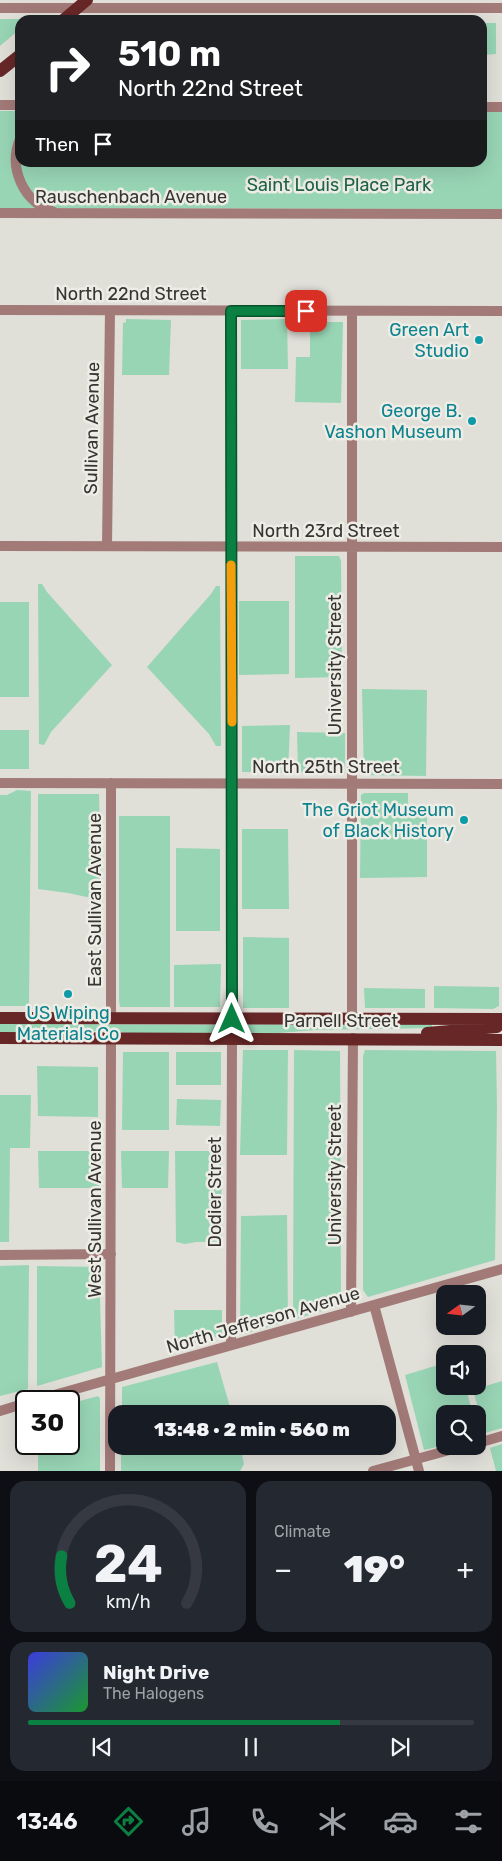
<!DOCTYPE html>
<meta charset="utf-8">
<style>
body{margin:0;font-family:Rubik,sans-serif;background:#242831;color:#f1f3f6;height:100vh;display:flex;flex-direction:column;font-size:19px;white-space:nowrap}
*{box-sizing:border-box;margin:0}
p{font-size:16px;color:#9ea1a6}
.icon{flex:none;width:28px;height:28px;fill:none;stroke:currentColor;stroke-width:2;stroke-linecap:round;stroke-linejoin:round}
.map{position:relative;height:1471px;overflow:hidden}
.drawer{display:flex;flex-direction:column;gap:10px;padding:10px;background:#0d0f14;flex:1}
.drawer>*{flex:none}
.top-card{position:absolute;left:15px;top:15px;width:472px;height:152px;border-radius:15px;box-shadow:0 5px 20px #0002;background:#202124;color:#fff;overflow:hidden}
.needle{width:32px;rotate:255deg}
.tools{position:absolute;left:436px;top:1285px;display:grid;gap:10px}
.tools a{display:grid;place-items:center;width:50px;height:50px;border-radius:10px;background:#171b24;box-shadow:0 5px 20px #0002;font-size:25px}
.speed{position:absolute;left:15px;top:1390px;display:flex;gap:10px;font-size:25px;font-weight:700;text-align:center}
.speed>*{display:grid;place-content:center;width:65px;height:65px;border-radius:50%;background:#171b24;box-shadow:0 5px 20px #0002;line-height:1}
.speed .limit{border:2px solid #111;border-radius:8px;background:#fff;color:#111}
.pin{position:absolute;display:grid;place-items:center;width:42px;height:42px;color:#fff;margin:-21px;border-radius:10px;box-shadow:0 2px 8px #0006}
.me{position:absolute;width:55px;margin:-28px;rotate:0deg;stroke-linejoin:round;filter:drop-shadow(0 0 4px #0008)}
.turn{display:flex;align-items:center;gap:18px;height:105px;padding:0 20px;font-size:22px}
.turn .icon{width:65px;height:65px;stroke-width:2.5}
.turn b{display:block;font-size:35px;line-height:42px}
.then{display:flex;align-items:center;height:48px;padding:0 20px;background:#0003;gap:10px;font-size:19px}
.big{font-size:38px;font-weight:800;line-height:1.1}
.drawer .widget{flex:1;display:flex;flex-direction:column;justify-content:center;gap:8px;min-width:0;padding:0 18px;border-radius:15px;background:#242831}
.drawer .dial{align-items:center;gap:0}
.dial svg{height:130px;overflow:visible;fill:none;stroke:#363941;stroke-width:7;stroke-linecap:round;text-anchor:middle}
.dial text{fill:#f1f3f6;stroke:none}
.song{display:flex;align-items:center;gap:15px}
.cover{width:60px;height:60px;border-radius:8px;background:linear-gradient(135deg,hsl(240 70% 55%),hsl(130 70% 35%))}
.played{height:5px;border-radius:2px;background:linear-gradient(90deg,#0b8043 70%,#363941 70%)}
.keys{display:flex;justify-content:space-around;direction:ltr}
.heat{display:flex;justify-content:space-between;align-items:center;font-size:28px;direction:ltr}
.drawer .tiles{flex:1;display:grid;gap:10px;grid-template-columns:1fr 1fr}
.widget:last-child{grid-column:span 2}
.trip{position:absolute;left:108px;top:1405px;width:288px;height:50px;border-radius:15px;background:#171b24;box-shadow:0 5px 20px #0002;font-weight:800;line-height:50px;text-align:center}
.tabs{display:flex;height:80px;justify-content:space-around;align-items:center;background:#090b0e;color:#9ea1a6}
.tabs .icon{width:35px;height:35px}
.tabs .selected{color:#0b8043}
.tabs b{font-size:22px;color:#f1f3f6}
.map>svg:first-child{display:block}
.green{fill:#98d5b5}
.lines{fill:none;stroke-linecap:round;stroke-linejoin:round}
.minor{stroke:#a27a78;stroke-width:10}
.major{stroke:#672727;stroke-width:12}
.route-casing{stroke:#07532c;stroke-width:12}
.route{stroke:#0b8043;stroke-width:9}
.slow{stroke:#f59e0b;stroke-width:9}
.culture-dot{fill:#0f9aa8;stroke:#edece5;stroke-width:2}
.labels{text-anchor:middle;dominant-baseline:central;stroke-width:5;stroke-linejoin:round;paint-order:stroke}
.park-label{font-size:18px;fill:#1f6346;stroke:#edece5}
.street-label{font-size:18px;fill:#363532;stroke:#edece5}
.culture-label{font-size:18px;fill:#0d838f;stroke:#edece5;text-anchor:end}
</style>
<div class="map">
<svg width="502" height="1471" viewBox="0 0 502 1471">
<rect width="100%" height="100%" fill="#e0dfd8"/>
<path class="green" d="M 0,19 L 30,19 L 31,20 L 20,20 L 20,29 L 0,46 Z
M 483,23 L 496,23 L 496,54 L 483,55 Z
M 0,111 L 20,111 L 20,162 L 482,162 L 483,112 L 502,112 L 502,209 L 0,208 Z
M 126,319 L 171,320 L 169,375 L 122,375 L 123,323 L 126,322 Z
M 287,319 L 288,369 L 241,369 L 241,320 Z
M 310,322 L 343,322 L 341,403 L 295,402 L 296,357 L 310,357 Z
M 295,556 L 339,556 L 341,561 L 342,677 L 295,678 Z
M 38,584 L 42,584 L 47,592 L 112,665 L 51,732 L 44,745 L 39,744 Z
M 216,586 L 220,586 L 221,746 L 216,746 L 209,734 L 147,667 L 211,594 Z
M 239,601 L 289,601 L 289,674 L 239,675 Z
M 0,602 L 29,602 L 29,697 L 0,697 Z
M 362,689 L 427,690 L 426,776 L 364,775 Z
M 290,725 L 288,773 L 242,772 L 242,726 Z
M 0,730 L 29,730 L 29,769 L 0,769 Z
M 297,732 L 345,733 L 345,774 L 298,772 Z
M 17,790 L 31,791 L 29,1004 L 25,1006 L 0,1006 L 0,795 L 7,795 Z
M 364,793 L 408,793 L 408,815 L 427,816 L 427,877 L 360,878 L 361,795 Z
M 38,794 L 99,794 C 99,811 104,889 96,899 L 68,893 L 38,889 Z
M 119,816 L 170,816 L 170,1007 L 120,1007 L 119,1000 Z
M 242,829 L 288,829 L 289,909 L 242,909 Z
M 176,848 L 220,849 L 220,931 L 176,931 Z
M 243,937 L 289,938 L 289,1008 L 243,1008 Z
M 221,964 L 220,1007 L 174,1007 L 174,965 Z
M 434,986 L 499,987 L 499,1006 L 493,1009 L 434,1008 Z
M 364,988 L 425,989 L 425,1008 L 365,1008 Z
M 0,1023 C 144,1026 288,1024 432,1024 L 432,1028 L 315,1030 L 268,1034 L 131,1033 L 101,1031 L 59,1033 L 0,1033 Z
M 243,1050 L 288,1050 L 287,1155 L 240,1155 Z
M 294,1050 L 340,1051 L 341,1305 L 293,1320 Z
M 365,1050 L 496,1051 L 497,1107 L 495,1260 L 368,1297 L 363,1290 L 363,1056 Z
M 123,1052 L 169,1052 L 169,1130 L 122,1130 Z
M 176,1052 L 221,1052 L 221,1085 L 176,1085 Z
M 37,1066 L 98,1067 L 98,1117 L 38,1116 Z
M 0,1095 L 31,1095 L 30,1148 L 10,1148 L 9,1242 L 0,1242 Z
M 177,1099 L 221,1100 L 220,1126 L 176,1125 Z
M 38,1151 L 99,1151 L 100,1188 L 39,1188 Z
M 121,1151 L 169,1151 L 168,1188 L 122,1188 Z
M 175,1151 L 221,1151 L 222,1242 L 196,1242 L 185,1244 L 176,1242 Z
M 287,1215 L 288,1321 L 240,1335 L 241,1216 Z
M 29,1265 L 28,1389 L 0,1396 L 0,1266 Z
M 37,1266 L 99,1267 L 102,1367 L 37,1386 Z
M 174,1310 L 222,1310 L 222,1335 L 175,1349 Z
M 217,1362 L 232,1414 L 122,1414 L 122,1387 Z
M 445,1363 L 445,1386 L 465,1386 L 473,1414 L 445,1414 L 445,1445 L 424,1450 L 405,1375 Z
M 502,1381 L 502,1428 L 485,1433 L 473,1390 Z
M 98,1396 L 100,1398 L 100,1471 L 38,1471 L 38,1444 L 69,1444 L 69,1404 Z
M 502,1444 L 502,1471 L 496,1471 L 490,1448 Z
M 121,1446 L 240,1446 L 244,1464 L 240,1471 L 121,1471 Z"/>
<g class="lines">
<path class="minor" d="M 0,8 L 502,8
M 0,105 L 20,105
M 482,107 L 502,107
M 20,139 C 8,168 23,202 54,212
M 0,213 L 502,214
M 0,310 L 502,311
M 231,311 L 232,1019
M 352,311 L 352,1019
M 0,546 L 502,547
M 107,546 L 110,311
M 0,783 L 502,784
M 111,1018 L 111,783
M 0,1255 L 111,1254
M 374,1305 L 419,1471
M 351,1312 L 353,1038
M 231,1345 L 232,1038
M 33,1401 L 502,1269
M 0,1411 L 26,1403
M 478,1443 L 502,1436
M 110,1471 L 111,1038
M 373,1471 L 464,1446"/>
<path class="major" d="M 63,20 L 87,0
M 0,71 L 20,55
M 0,1018 L 502,1019
M 427,1033 L 497,1027
M 0,1038 L 502,1040"/>
</g>
<g class="lines">
<defs>
<path id="route" d="M 232,1019 L 231,311 L 306,311"/>
</defs>
<use href="#route" class="route-casing"/>
<use href="#route" class="route"/>
<path class="slow" d="M 231,565 L 232,722"/>
</g>
<g class="culture-dot">
<circle cx="479" cy="340" r="5"/>
<circle cx="472" cy="421" r="5"/>
<circle cx="464" cy="820" r="5"/>
<circle cx="68" cy="994" r="5"/>
</g>
<g class="labels">
<g class="park-label">
<text x="339" y="185">Saint Louis Place Park</text>
</g>
<g class="street-label">
<text x="131" y="197">Rauschenbach Avenue</text>
<text x="131" y="294">North 22nd Street</text>
<text transform="translate(92 428) rotate(-89)">Sullivan Avenue</text>
<text x="326" y="531">North 23rd Street</text>
<text transform="translate(335 665) rotate(-90)">University Street</text>
<text x="326" y="767">North 25th Street</text>
<text transform="translate(95 900) rotate(-90)">East Sullivan Avenue</text>
<text x="341" y="1021">Parnell Street</text>
<text transform="translate(335 1175) rotate(-90)">University Street</text>
<text transform="translate(215 1192) rotate(-90)">Dodier Street</text>
<text transform="translate(95 1209) rotate(-90)">West Sullivan Avenue</text>
<text transform="translate(263 1320) rotate(-16)">North Jefferson Avenue</text>
</g>
<g class="culture-label">
<text x="469" y="330">Green Art<tspan x="469" dy="21">Studio</tspan></text>
<text x="462" y="411">George B.<tspan x="462" dy="21">Vashon Museum</tspan></text>
<text x="454" y="810">The Griot Museum<tspan x="454" dy="21">of Black History</tspan></text>
<text x="68" y="1013" text-anchor="middle">US Wiping<tspan x="68" dy="21">Materials Co</tspan></text>
</g>
</g>
</svg>
<div class="tools">
<a><svg class="needle" viewBox="-14 -14 28 28"><path d="M0-13l5 13h-10z" fill="#e53935"/><path d="M0 13l5-13h-10z" fill="#9ea1a6"/></svg></a>
<a><svg class="icon" aria-label="sound" viewBox="0 0 24 24"><path d="M4 9h4l5-4v14l-5-4H4zM17 9q2 3 0 6"/></svg></a>
<a><svg class="icon" aria-label="search" viewBox="0 0 24 24"><circle cx="10" cy="10" r="6"/><path d="M15 15l6 6"/></svg></a>
</div>
<div class="speed"><div class="limit">30</div></div>
<div class="pin" style="left:306px;top:311px;background:#d93025"><svg class="icon" aria-label="arrive" viewBox="0 0 24 24"><path d="M6 21V4h12l-3 4 3 4H6"/></svg></div>
<svg class="me" style="left:232px;top:1019px" viewBox="-20 -20 40 40"><path d="M0-17L14 15 0 8-14 15z" fill="#0b8043" stroke="#fff" stroke-width="4"/></svg>
<div class="trip">13:48 · 2 min · 560 m</div>
<div class="top-card">
<div class="turn"><svg class="icon" aria-label="right" viewBox="0 0 24 24"><path d="M7 20v-9h11M14 6l5 5-5 5"/></svg><div><b>510 m</b>North 22nd Street</div></div>
<div class="then">Then<svg class="icon" aria-label="arrive" viewBox="0 0 24 24"><path d="M6 21V4h12l-3 4 3 4H6"/></svg></div>
</div>
</div>
<section class="drawer">
<div class="tiles">
<div class="widget dial"><svg viewBox="0 0 100 80">
<path d="M14 69A42 42 0 1 1 86 69"/>
<path d="M14 69A42 42 0 0 1 9 40" stroke="#0b8043"/>
<text x="50" y="56" font-size="32" font-weight="700">24</text>
<text x="50" y="72" font-size="11">km/h</text>
</svg></div>
<div class="widget"><p>Climate</p>
<div class="heat"><a>−</a><b class="big">19°</b><a>+</a></div>
</div>
<div class="widget">
<div class="song"><i class="cover"></i><div><b>Night Drive</b><p>The Halogens</p></div></div>
<div class="played"></div>
<div class="keys"><svg class="icon" aria-label="previous" viewBox="0 0 24 24"><path d="M18 5L8 12l10 7zM5 5v14"/></svg><svg class="icon" aria-label="pause" viewBox="0 0 24 24"><path d="M8 5v14M16 5v14"/></svg><svg class="icon" aria-label="next" viewBox="0 0 24 24"><path d="M6 5l10 7-10 7zM19 5v14"/></svg></div>
</div>
</div>
</section>
<nav class="tabs">
<b>13:46</b>
<svg class="icon selected" aria-label="directions" viewBox="0 0 24 24"><path d="M12 3l9 9-9 9-9-9zM9 14v-3h6M13 9l2 2-2 2"/></svg>
<svg class="icon" aria-label="music" viewBox="0 0 24 24"><path d="M9 18V5l10-2v13"/><circle cx="6" cy="18" r="3"/><circle cx="16" cy="16" r="3"/></svg>
<svg class="icon" aria-label="phone" viewBox="0 0 24 24"><path d="M5 4h4l2 5-3 2q2 4 5 5l2-3 5 2v4C11 20 4 13 5 4z"/></svg>
<svg class="icon" aria-label="climate" viewBox="0 0 24 24"><path d="M12 3v18M4 7l16 10M4 17L20 7"/></svg>
<svg class="icon" aria-label="car" viewBox="0 0 24 24"><path d="M5 17H2v-5l4-1 3-4h7l3 4 3 1v5h-3M9 17h6M6 11h13"/><circle cx="7" cy="17" r="2"/><circle cx="17" cy="17" r="2"/></svg>
<svg class="icon" aria-label="filters" viewBox="0 0 24 24"><path d="M4 7h16M4 17h16"/><circle cx="9" cy="7" r="2"/><circle cx="15" cy="17" r="2"/></svg>
</nav>
